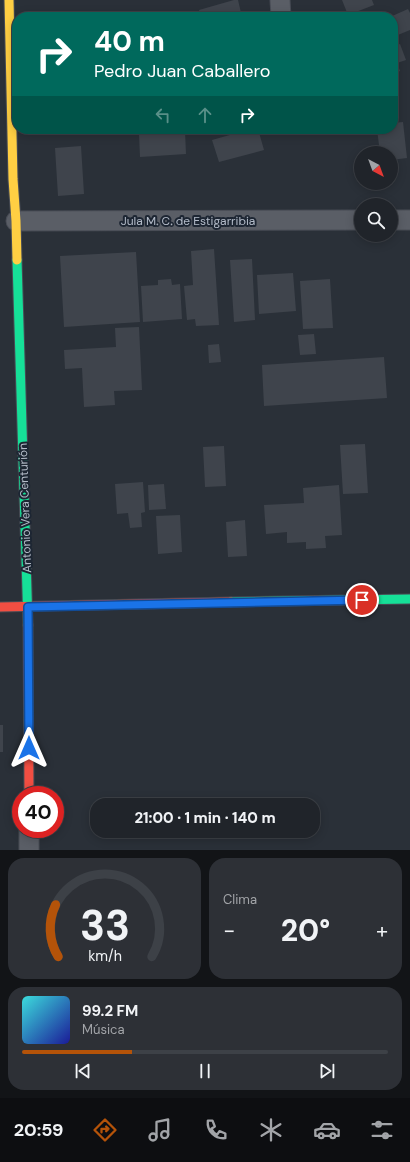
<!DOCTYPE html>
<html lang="es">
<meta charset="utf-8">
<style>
body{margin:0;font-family:"DM Sans",sans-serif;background:#2d3036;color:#f1f3f6;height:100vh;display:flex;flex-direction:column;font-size:15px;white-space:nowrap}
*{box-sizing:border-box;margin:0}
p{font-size:13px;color:#a2a4a8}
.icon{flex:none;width:22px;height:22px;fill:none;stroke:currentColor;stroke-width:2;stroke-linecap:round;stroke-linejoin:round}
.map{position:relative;height:850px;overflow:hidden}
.sheet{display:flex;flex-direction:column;gap:8px;padding:8px;background:#121417;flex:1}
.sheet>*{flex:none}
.hud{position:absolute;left:12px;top:12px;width:386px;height:122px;border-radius:16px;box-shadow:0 2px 10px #0003,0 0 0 1px #3d4147;background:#00695c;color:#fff;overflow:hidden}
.needle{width:26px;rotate:139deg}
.buttons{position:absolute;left:354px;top:146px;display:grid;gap:8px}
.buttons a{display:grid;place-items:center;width:44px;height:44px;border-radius:50%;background:#20242a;box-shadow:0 2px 10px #0003,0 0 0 1px #3d4147;font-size:20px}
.speed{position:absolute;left:12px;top:786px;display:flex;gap:8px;font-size:20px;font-weight:700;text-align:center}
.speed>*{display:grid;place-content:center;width:52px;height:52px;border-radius:50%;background:#20242a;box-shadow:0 2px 10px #0003,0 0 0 1px #3d4147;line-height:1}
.speed .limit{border:6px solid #d22;background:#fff;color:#111}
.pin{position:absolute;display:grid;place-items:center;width:34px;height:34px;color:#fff;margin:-17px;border:2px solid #fff;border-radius:50%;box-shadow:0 1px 4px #0007}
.me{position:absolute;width:44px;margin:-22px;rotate:0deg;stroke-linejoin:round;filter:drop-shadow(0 0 3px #0008)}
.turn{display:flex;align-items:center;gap:14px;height:84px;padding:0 16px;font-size:18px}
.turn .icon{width:52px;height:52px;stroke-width:2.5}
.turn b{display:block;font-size:28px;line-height:34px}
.lanes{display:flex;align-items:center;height:38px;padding:0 16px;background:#0003;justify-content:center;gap:20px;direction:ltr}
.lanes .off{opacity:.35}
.big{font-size:30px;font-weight:800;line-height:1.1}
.sheet .tile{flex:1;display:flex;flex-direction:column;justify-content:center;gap:6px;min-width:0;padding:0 14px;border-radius:16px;background:#2d3036}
.sheet .dial{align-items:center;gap:0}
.dial svg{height:104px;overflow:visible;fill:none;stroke:#3d4147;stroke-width:7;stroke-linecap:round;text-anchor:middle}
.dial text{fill:#f1f3f6;stroke:none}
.song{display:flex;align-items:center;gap:12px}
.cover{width:48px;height:48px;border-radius:6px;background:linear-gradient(135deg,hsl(180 70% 55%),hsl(240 70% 35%))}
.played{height:4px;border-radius:2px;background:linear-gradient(90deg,#b45309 30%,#3d4147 30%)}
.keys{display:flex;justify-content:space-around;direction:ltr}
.heat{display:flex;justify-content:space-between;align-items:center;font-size:22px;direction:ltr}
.sheet .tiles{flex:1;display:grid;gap:8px;grid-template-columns:1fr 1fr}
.tile:last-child{grid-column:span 2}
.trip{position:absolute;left:90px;top:798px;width:230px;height:40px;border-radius:16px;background:#20242a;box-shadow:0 2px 10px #0003,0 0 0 1px #3d4147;font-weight:800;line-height:40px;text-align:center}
.tabs{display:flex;height:64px;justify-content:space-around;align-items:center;background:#0d0e11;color:#a2a4a8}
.tabs .icon{width:28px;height:28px}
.tabs .selected{color:#b45309}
.tabs b{font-size:18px;color:#f1f3f6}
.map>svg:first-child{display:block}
.building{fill:#3f444c}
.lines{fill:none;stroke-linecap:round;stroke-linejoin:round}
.street-casing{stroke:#484c55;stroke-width:21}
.fast-casing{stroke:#484c55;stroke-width:11}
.slow-casing{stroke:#484c55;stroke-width:11}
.jam-casing{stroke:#484c55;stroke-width:11}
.street{stroke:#5a5e66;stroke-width:19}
.fast{stroke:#16e098;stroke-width:9}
.slow{stroke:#ffcf43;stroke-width:9}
.jam{stroke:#f24e42;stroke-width:9}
.route-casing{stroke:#114b97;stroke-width:10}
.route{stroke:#1a73e8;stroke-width:7}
.labels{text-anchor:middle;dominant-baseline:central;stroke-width:4;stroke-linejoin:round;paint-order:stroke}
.street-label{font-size:12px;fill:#b4bcc9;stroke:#1d2633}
</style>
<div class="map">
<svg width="410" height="850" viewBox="0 0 410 850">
<rect width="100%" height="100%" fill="#2a3038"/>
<path class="building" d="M 234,0 L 238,0 L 242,17 L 201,17 L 199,10 Z
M 342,0 L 372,0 L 374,5 L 348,15 Z
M 408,9 L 410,13 L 410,30 L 393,37 L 393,17 L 390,17 Z
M 400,44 L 406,60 L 397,63 L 400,71 L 393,74 L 393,47 Z
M 403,122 L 407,158 L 391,160 L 391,153 L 380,153 L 377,129 L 393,129 L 393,123 Z
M 251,129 L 258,129 L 264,150 L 219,162 L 212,140 Z
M 185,131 L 186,154 L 140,157 L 139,134 Z
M 81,146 L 84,194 L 58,196 L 55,148 Z
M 214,249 L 219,325 L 196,326 L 195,319 L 187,320 L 184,286 L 193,285 L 191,251 Z
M 136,252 L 140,322 L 64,327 L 60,256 Z
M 252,259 L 255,320 L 234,322 L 230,260 Z
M 293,273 L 296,311 L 259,314 L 257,275 Z
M 171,279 L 172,285 L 180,284 L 182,319 L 143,322 L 141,286 L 158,285 L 158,280 Z
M 330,279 L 333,328 L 303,329 L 300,281 Z
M 139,327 L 142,390 L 114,391 L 115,405 L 84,407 L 82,368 L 65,369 L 64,350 L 116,347 L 115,328 Z
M 314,334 L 316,354 L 300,355 L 298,335 Z
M 219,344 L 221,362 L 209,363 L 208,345 Z
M 384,357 L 387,398 L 264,406 L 262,365 Z
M 365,444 L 368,493 L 343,494 L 340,445 Z
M 224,446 L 226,486 L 205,487 L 203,447 Z
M 143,482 L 145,512 L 141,513 L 142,527 L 130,528 L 128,513 L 117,514 L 115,484 Z
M 164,484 L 166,509 L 149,510 L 148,485 Z
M 339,485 L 342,535 L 325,536 L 326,548 L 306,549 L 306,542 L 287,543 L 287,532 L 266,534 L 264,505 L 304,503 L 303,488 Z
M 180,515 L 182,552 L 158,554 L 156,516 Z
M 245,520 L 247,556 L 228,557 L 226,522 Z
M 0,725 L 3,725 L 3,752 L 0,752 Z"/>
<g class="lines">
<defs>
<path id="street" d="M 280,0 L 281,17
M 391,220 L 410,220
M 16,221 L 361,220
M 29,829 L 29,850"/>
<path id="fast" d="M 17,260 L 28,625
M 231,602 L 410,599"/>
<path id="slow" d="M 9,0 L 13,179 L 16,221 L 17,260"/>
<path id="jam" d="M 0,607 L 231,602
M 28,625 L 29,795"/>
</defs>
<use href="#street" class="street-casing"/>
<use href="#fast" class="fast-casing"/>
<use href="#slow" class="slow-casing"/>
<use href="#jam" class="jam-casing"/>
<use href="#street" class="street"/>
<use href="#fast" class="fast"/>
<use href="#slow" class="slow"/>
<use href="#jam" class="jam"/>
</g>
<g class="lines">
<defs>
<path id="route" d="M 29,748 L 28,607 L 362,600"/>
</defs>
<use href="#route" class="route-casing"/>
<use href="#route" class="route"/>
</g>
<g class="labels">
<g class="street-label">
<text x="188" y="221">Jula M. C. de Estigarribia</text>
<text transform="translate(25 508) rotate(-92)">Antonio Vera Centurión</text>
</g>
</g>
</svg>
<div class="buttons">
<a><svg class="needle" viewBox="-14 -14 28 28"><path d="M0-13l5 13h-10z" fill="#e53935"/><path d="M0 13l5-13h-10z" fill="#a2a4a8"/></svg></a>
<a><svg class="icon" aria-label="search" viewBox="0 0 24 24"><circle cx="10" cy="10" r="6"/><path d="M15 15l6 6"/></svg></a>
</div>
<div class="speed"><div class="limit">40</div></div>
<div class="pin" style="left:362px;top:600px;background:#d93025"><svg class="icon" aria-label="arrive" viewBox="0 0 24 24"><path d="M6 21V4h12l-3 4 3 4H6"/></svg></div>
<svg class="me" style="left:29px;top:748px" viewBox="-20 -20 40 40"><path d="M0-17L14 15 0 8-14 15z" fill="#1a73e8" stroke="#fff" stroke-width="4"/></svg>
<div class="trip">21:00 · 1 min · 140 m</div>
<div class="hud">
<div class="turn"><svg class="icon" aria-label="right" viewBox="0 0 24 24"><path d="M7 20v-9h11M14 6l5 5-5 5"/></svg><div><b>40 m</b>Pedro Juan Caballero</div></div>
<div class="lanes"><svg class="icon off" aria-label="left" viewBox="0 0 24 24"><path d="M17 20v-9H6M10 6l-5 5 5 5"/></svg><svg class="icon off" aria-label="ahead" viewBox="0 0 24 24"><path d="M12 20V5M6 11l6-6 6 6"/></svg><svg class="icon" aria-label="right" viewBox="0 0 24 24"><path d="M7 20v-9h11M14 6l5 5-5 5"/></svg></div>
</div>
</div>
<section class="sheet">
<div class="tiles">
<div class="tile dial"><svg viewBox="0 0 100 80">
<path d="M14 69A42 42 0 1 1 86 69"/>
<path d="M14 69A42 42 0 0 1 12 29" stroke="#b45309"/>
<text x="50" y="56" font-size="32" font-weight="700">33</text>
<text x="50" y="72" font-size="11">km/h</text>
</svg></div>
<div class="tile"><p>Clima</p>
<div class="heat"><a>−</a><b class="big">20°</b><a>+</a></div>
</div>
<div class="tile">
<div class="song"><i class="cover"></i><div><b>99.2 FM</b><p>Música</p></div></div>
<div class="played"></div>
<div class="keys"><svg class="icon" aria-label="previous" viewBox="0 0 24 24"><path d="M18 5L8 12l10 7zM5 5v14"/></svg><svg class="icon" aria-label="pause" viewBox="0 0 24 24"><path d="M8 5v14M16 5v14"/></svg><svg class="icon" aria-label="next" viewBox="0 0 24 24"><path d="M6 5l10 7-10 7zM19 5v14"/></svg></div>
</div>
</div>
</section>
<nav class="tabs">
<b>20:59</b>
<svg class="icon selected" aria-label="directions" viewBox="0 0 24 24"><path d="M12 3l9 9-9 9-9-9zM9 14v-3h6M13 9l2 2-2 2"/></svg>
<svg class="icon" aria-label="music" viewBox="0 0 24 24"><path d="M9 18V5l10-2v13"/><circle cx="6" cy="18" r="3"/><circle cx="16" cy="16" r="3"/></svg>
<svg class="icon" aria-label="phone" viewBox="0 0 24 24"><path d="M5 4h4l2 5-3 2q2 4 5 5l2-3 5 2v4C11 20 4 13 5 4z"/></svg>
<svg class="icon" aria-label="climate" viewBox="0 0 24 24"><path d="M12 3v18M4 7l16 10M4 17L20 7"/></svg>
<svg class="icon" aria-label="car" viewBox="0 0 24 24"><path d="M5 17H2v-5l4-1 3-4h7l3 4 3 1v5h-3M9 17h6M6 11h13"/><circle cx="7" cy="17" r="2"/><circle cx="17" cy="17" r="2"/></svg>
<svg class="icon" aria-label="filters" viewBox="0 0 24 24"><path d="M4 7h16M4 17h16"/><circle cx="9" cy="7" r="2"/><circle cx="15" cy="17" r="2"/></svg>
</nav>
